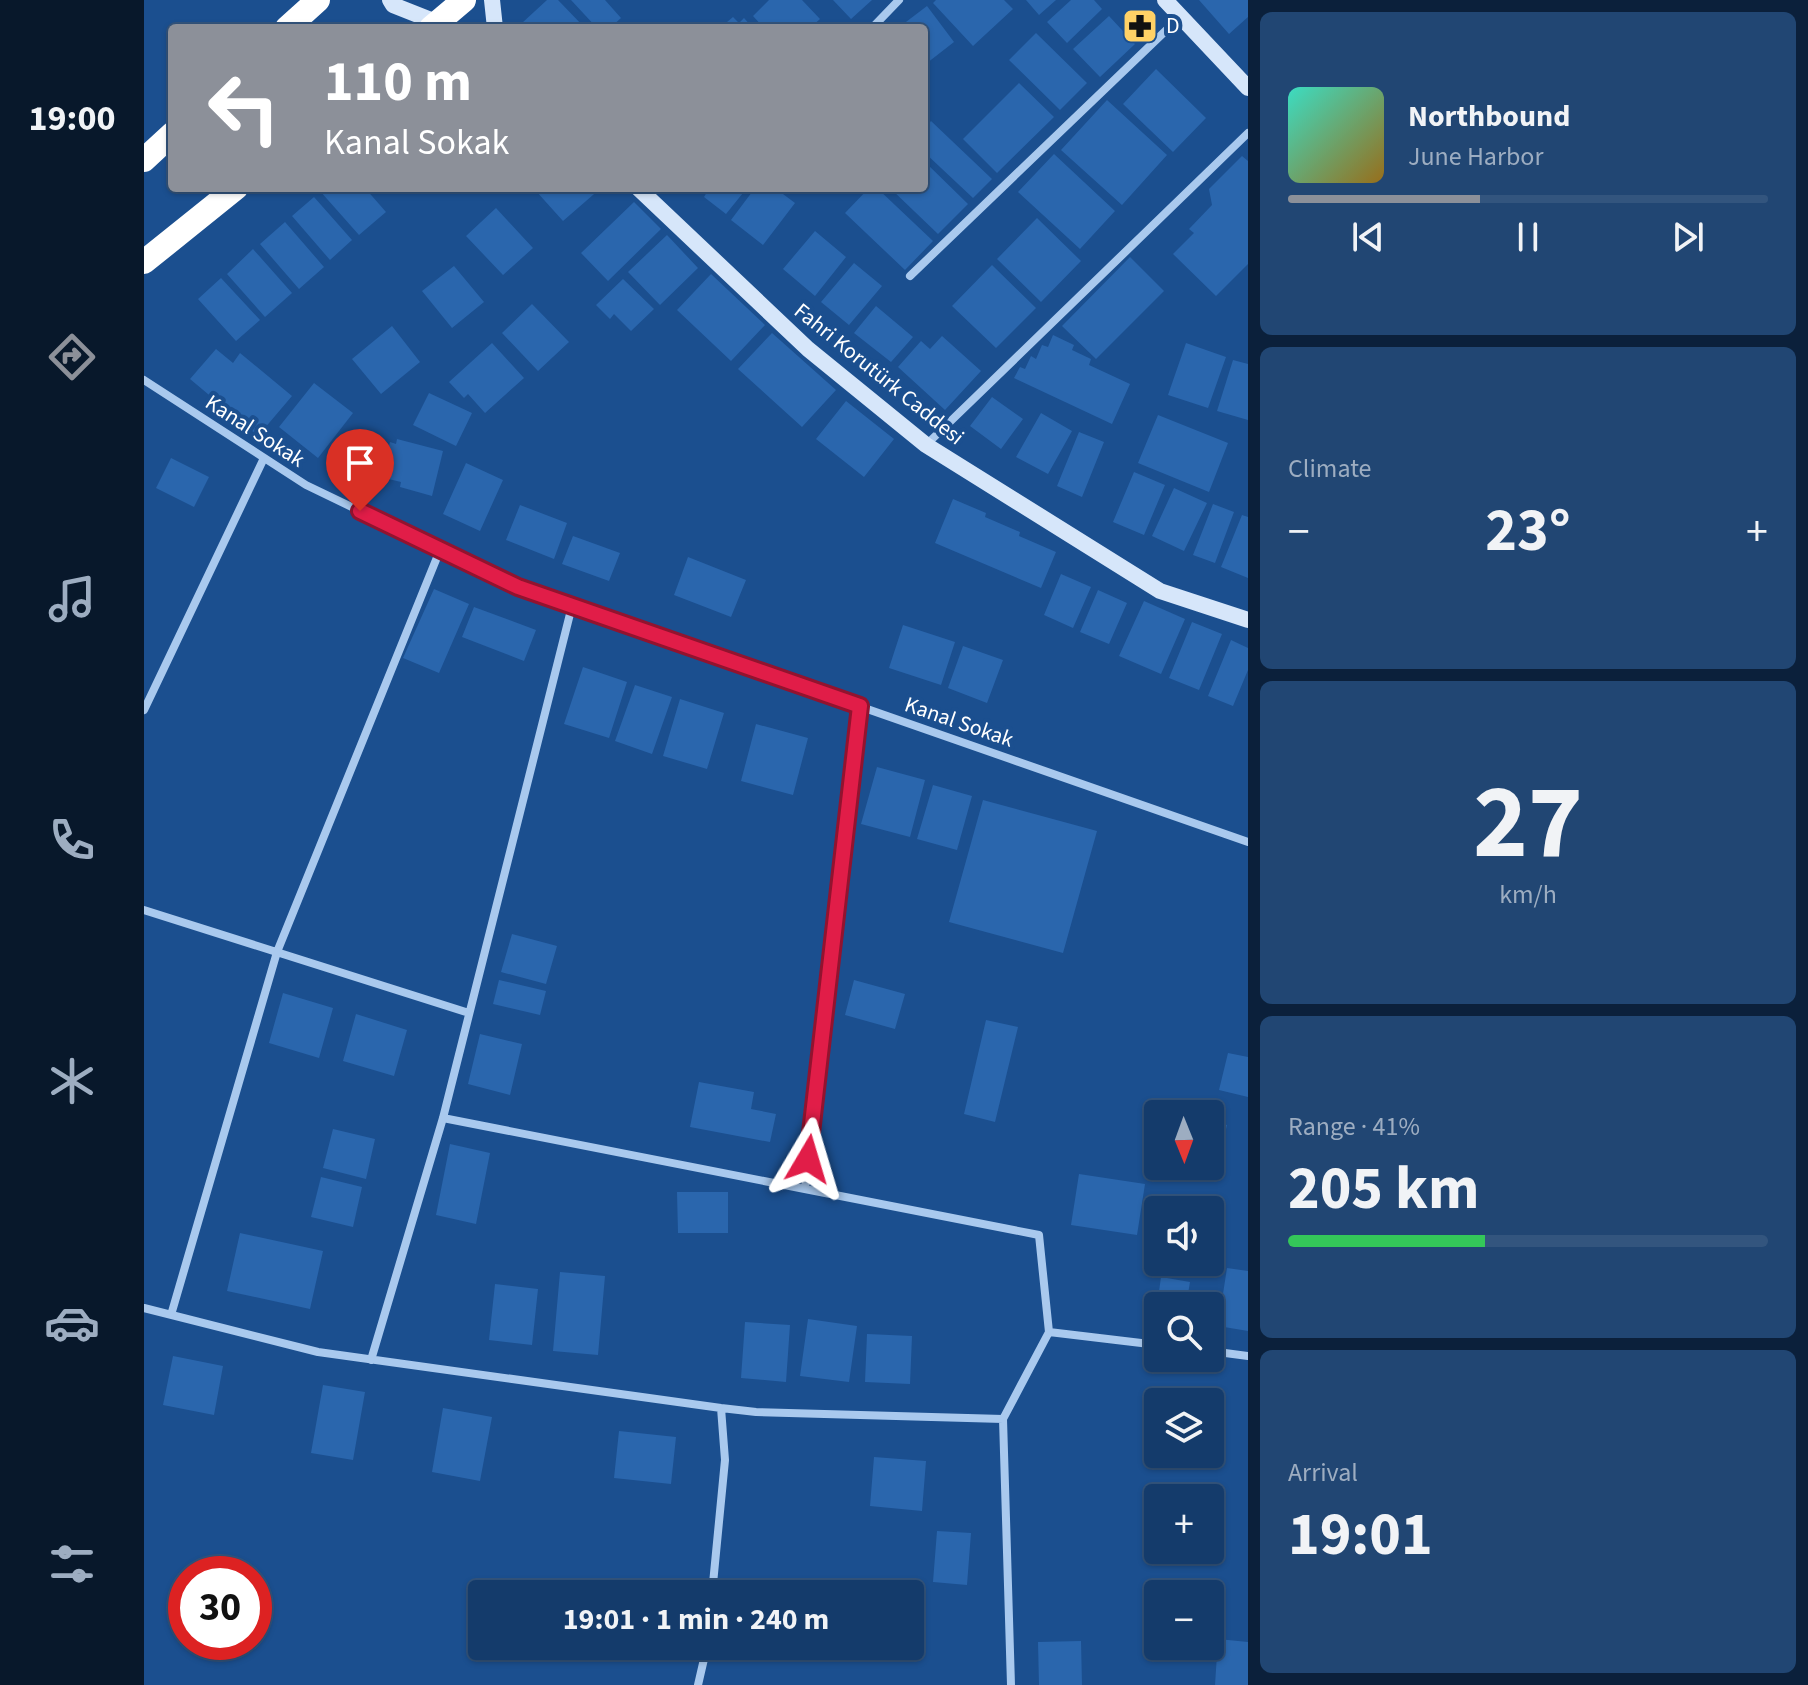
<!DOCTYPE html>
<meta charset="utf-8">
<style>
body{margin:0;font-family:"Source Sans 3",sans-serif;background:#214673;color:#f1f3f6;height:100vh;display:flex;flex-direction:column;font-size:30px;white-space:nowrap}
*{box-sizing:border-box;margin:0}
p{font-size:26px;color:#9dadc1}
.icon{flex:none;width:44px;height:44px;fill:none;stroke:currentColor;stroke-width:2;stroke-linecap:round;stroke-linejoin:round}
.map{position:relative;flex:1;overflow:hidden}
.panel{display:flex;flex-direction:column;gap:12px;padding:12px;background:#0b203b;width:560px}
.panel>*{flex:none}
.banner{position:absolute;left:24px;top:24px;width:760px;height:168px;border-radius:8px;box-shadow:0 2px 6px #0004,0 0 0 2px #33557e;background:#8c9099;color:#fff;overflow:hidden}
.needle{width:52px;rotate:179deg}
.tools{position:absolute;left:1000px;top:1100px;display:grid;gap:16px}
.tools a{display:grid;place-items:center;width:80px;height:80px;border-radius:8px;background:#143b6b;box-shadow:0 2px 6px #0004,0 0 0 2px #33557e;font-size:40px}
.speed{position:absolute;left:24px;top:1556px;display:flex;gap:16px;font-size:40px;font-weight:700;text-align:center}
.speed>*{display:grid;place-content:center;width:104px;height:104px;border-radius:50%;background:#143b6b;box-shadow:0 2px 6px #0004,0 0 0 2px #33557e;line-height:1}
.speed .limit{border:12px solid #d22;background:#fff;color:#111}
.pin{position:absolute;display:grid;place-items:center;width:68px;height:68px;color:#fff;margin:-82px -34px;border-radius:50% 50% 50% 0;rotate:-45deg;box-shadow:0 0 8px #0007}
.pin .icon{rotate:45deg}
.me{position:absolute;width:88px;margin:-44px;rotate:7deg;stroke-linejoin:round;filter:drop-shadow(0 0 6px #0008)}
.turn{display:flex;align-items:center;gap:28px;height:168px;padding:0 24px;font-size:36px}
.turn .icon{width:104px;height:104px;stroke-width:2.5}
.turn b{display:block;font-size:56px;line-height:68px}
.big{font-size:60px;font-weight:700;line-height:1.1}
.panel .widget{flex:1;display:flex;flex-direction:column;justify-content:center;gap:12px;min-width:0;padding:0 28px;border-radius:12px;background:#214673}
.panel .dial{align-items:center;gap:0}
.dial b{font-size:104px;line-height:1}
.song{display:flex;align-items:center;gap:24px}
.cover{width:96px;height:96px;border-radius:12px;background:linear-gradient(135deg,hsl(170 70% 55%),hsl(40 70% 35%))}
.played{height:8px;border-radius:4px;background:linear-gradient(90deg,#8c9099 40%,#33557e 40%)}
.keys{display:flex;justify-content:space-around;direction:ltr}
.heat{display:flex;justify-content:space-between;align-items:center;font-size:44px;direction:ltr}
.charge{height:12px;border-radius:6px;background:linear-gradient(90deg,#34c759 41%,#33557e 0)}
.trip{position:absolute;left:324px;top:1580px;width:456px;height:80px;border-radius:8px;background:#143b6b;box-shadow:0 2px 6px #0004,0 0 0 2px #33557e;font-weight:700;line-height:80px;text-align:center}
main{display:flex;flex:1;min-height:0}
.tab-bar{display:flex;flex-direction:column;width:144px;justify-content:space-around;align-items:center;background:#08182b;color:#9dadc1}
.tab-bar .icon{width:56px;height:56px}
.tab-bar .on{color:#8c9099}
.tab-bar b{font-size:36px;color:#f1f3f6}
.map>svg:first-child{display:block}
.building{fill:#2a66ad}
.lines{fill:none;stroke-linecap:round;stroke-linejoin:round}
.street{stroke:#a9c9ee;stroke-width:8}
.secondary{stroke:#d6e6fa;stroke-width:16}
.highway{stroke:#fff;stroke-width:24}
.route-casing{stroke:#92132f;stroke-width:20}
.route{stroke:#e11d48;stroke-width:14}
.labels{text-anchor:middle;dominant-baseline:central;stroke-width:8;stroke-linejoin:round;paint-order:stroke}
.poi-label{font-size:22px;fill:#fff;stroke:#1b4f8f;text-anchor:start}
.street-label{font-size:22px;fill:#fff;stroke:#1b4f8f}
</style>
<main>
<nav class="tab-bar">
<b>19:00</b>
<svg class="icon on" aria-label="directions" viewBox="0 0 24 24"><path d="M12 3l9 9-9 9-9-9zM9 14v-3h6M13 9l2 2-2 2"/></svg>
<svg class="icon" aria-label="music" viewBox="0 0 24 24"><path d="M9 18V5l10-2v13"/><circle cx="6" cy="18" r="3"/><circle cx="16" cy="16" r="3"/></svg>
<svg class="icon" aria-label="phone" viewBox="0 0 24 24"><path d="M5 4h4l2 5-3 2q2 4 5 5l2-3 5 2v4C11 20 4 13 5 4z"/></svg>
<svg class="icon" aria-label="climate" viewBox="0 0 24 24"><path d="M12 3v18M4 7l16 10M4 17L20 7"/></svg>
<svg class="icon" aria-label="car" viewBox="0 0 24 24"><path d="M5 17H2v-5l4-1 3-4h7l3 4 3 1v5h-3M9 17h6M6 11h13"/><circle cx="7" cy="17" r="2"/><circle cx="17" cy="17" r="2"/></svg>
<svg class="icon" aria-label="filters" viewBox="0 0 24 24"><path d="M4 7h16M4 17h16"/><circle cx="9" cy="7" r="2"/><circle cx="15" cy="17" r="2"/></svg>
</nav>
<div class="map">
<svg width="1104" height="1685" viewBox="0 0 1104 1685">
<rect width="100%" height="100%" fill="#1b4f8f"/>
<path class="building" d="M 403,0 L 414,0 L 441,28 L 383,28 L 378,23 Z
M 427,0 L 461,0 L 477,18 L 466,28 L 453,28 Z
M 625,0 L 658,0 L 676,19 L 666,28 L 620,28 L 609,16 Z
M 689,0 L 728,0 L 707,19 Z
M 792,0 L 860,0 L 869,9 L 829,46 L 789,3 Z
M 882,0 L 912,0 L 895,15 Z
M 927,0 L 950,0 L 958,9 L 923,43 L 903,22 Z
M 1055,0 L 1104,0 L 1104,17 L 1085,34 Z
M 783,6 L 810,42 L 783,63 L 780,59 L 780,28 L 754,28 Z
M 965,16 L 991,44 L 956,77 L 929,49 Z
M 589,17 L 595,23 L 600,18 L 609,28 L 570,28 L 574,24 L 577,27 Z
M 892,33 L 943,83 L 916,110 L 865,60 Z
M 1012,69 L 1062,118 L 1029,152 L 979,104 Z
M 875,83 L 910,117 L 853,173 L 819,139 Z
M 963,100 L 1023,155 L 978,205 L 917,150 Z
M 787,121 L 848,179 L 829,198 L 780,152 L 780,129 Z
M 910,154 L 971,211 L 936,249 L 874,192 Z
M 1098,156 L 1104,161 L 1104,264 L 1072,296 L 1029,254 L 1050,233 L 1045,229 L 1068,205 L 1065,189 Z
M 780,161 L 824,204 L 794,234 L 746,188 L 780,188 Z
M 180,188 L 221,188 L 242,212 L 215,235 L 176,191 Z
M 395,188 L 457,188 L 419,221 L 392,191 Z
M 558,188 L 603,188 L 582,214 L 560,197 L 563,192 Z
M 611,188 L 631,188 L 651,203 L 619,245 L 587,220 Z
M 725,188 L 733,188 L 789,241 L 761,270 L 701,213 Z
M 170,197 L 208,240 L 186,260 L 148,216 Z
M 490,202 L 517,229 L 464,281 L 437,253 Z
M 352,208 L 389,248 L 359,275 L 322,236 Z
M 893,218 L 937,261 L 897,302 L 853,259 Z
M 141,222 L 180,267 L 155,289 L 116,244 Z
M 671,231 L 702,257 L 671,296 L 639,269 Z
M 523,235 L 554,268 L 516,305 L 484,272 Z
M 109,249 L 148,293 L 121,317 L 83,274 Z
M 986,257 L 1020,291 L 952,359 L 918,326 Z
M 710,263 L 738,286 L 705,325 L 677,302 Z
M 848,265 L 892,308 L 852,348 L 808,306 Z
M 310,266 L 340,302 L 308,328 L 278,291 Z
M 567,274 L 621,325 L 587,361 L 533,310 Z
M 77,278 L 116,320 L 92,341 L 54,299 Z
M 479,279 L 510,309 L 487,331 L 470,314 L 466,319 L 452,305 Z
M 388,304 L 425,342 L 394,371 L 358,333 Z
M 732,306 L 769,337 L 747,362 L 710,333 Z
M 248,326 L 276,362 L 237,394 L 208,359 Z
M 628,333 L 692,390 L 658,427 L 594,369 Z
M 909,335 L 930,345 L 928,350 L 947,359 L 945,365 L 986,384 L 968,424 L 870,378 L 876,367 L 881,369 L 887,356 L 892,359 L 898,345 L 904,347 Z
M 798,336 L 837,371 L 801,410 L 754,367 L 777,341 L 786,349 Z
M 348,343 L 380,378 L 341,413 L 324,394 L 320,398 L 305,382 Z
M 1042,343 L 1082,357 L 1064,408 L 1024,395 Z
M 72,349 L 89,363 L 96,353 L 148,396 L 114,436 L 46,379 Z
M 1089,360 L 1104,364 L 1104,420 L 1073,411 Z
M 170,383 L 209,413 L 174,458 L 135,427 Z
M 285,393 L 328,413 L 312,446 L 269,425 Z
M 848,397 L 879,419 L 857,449 L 826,426 Z
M 702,401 L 750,439 L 720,477 L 672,439 Z
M 897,413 L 928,431 L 904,474 L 872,457 Z
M 1014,415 L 1084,443 L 1065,492 L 994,463 Z
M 935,432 L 960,442 L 938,497 L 913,486 Z
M 253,439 L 299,451 L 288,496 L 256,487 L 257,482 L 232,476 L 239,448 L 244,450 L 246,442 L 252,444 Z
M 27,458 L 65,477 L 50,507 L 12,488 Z
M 322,463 L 359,480 L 336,531 L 299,514 Z
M 990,472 L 1021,485 L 1000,535 L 969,522 Z
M 1030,488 L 1063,503 L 1040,551 L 1008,536 Z
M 809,499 L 842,513 L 841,517 L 876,532 L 875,536 L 912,552 L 897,588 L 791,543 Z
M 1069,504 L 1090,512 L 1071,563 L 1049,555 Z
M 376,505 L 423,523 L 410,559 L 362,540 Z
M 1098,515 L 1104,517 L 1104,578 L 1077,567 Z
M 429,536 L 476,553 L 465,581 L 418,564 Z
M 544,557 L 602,580 L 587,617 L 530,595 Z
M 917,574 L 947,587 L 929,628 L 900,615 Z
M 290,589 L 325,604 L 295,673 L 259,658 Z
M 954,590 L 983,603 L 965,644 L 936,632 Z
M 1000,601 L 1041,619 L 1017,674 L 975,656 Z
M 330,607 L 392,630 L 380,661 L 318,637 Z
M 1048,622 L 1078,634 L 1055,690 L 1025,678 Z
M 759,625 L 811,642 L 797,685 L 745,668 Z
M 1087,640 L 1104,648 L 1104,670 L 1089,706 L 1064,696 Z
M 819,646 L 859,660 L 843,703 L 804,688 Z
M 439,667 L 483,682 L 465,738 L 420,724 Z
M 491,685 L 528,697 L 508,754 L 471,741 Z
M 536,699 L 580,713 L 563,769 L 519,756 Z
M 612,724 L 664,738 L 649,795 L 597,781 Z
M 733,767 L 781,780 L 766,837 L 717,824 Z
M 789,785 L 828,796 L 813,850 L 773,839 Z
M 839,800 L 953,831 L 919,953 L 805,922 Z
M 368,934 L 413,946 L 402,984 L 357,972 Z
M 355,980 L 402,991 L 396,1015 L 349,1004 Z
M 710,980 L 761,994 L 751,1029 L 701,1015 Z
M 139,993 L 189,1008 L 175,1058 L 125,1043 Z
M 212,1014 L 263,1030 L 250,1076 L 199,1061 Z
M 842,1020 L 874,1027 L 851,1122 L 820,1114 Z
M 336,1034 L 378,1044 L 366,1095 L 324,1084 Z
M 1084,1053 L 1104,1057 L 1104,1097 L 1075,1090 Z
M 555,1082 L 610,1092 L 607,1109 L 632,1114 L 626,1142 L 546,1127 Z
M 1066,1121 L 1083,1125 L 1077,1150 L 1066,1147 Z
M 189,1129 L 231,1139 L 222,1179 L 179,1168 Z
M 306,1144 L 346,1153 L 332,1224 L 292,1215 Z
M 935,1174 L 1001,1184 L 993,1235 L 927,1225 Z
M 177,1177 L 218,1187 L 209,1227 L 167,1217 Z
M 533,1192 L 584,1192 L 584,1233 L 534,1233 Z
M 96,1233 L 179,1251 L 166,1309 L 83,1291 Z
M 1083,1268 L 1104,1271 L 1104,1331 L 1074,1326 Z
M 416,1272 L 461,1276 L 454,1355 L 409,1351 Z
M 1017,1277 L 1046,1282 L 1042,1306 L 1013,1306 Z
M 351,1284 L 394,1289 L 388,1345 L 345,1340 Z
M 664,1319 L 713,1326 L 705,1382 L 656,1376 Z
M 601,1322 L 646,1325 L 642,1382 L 597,1378 Z
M 723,1334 L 768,1336 L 766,1384 L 721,1382 Z
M 29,1356 L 79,1366 L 70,1415 L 19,1405 Z
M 179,1385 L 221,1392 L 209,1460 L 167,1453 Z
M 299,1408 L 348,1417 L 336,1481 L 288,1472 Z
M 475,1431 L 532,1437 L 527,1484 L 470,1478 Z
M 730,1457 L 782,1461 L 778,1511 L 726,1506 Z
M 1042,1486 L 1065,1491 L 1064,1498 L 1040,1498 Z
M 793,1531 L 827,1533 L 823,1585 L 789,1582 Z
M 1074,1639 L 1104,1642 L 1104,1685 L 1071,1685 Z
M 937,1641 L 938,1685 L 895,1685 L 894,1642 Z"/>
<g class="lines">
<path class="street" d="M 728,28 L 755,0
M 766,276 L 1036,17
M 0,380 L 162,485 L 374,587 L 1104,842
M 782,445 L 1104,133
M 0,710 L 120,458
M 0,910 L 325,1013
M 299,1118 L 895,1235 L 905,1332
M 661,1189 L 716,706
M 0,1308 L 174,1352 L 577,1408 L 612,1412 L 859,1419 L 905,1332 L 1014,1345
M 27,1315 L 133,952 L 296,550
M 1066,1351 L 1104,1356
M 227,1360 L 299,1118 L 428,606
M 859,1419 L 867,1685
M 568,1594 L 581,1460 L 577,1408
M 554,1685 L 563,1646"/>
<path class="secondary" d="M 246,0 L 249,5 L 307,28
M 348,0 L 351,28
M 1021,0 L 1104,88
M 494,188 L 664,349 L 782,445 L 1016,591 L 1104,620"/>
<path class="highway" d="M 143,28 L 174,0
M 287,28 L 320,0
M 0,160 L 28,134
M 0,262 L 92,188"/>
</g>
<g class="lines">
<defs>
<path id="route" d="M 216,511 L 374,587 L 716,706 L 664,1159"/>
</defs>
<use href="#route" class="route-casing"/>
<use href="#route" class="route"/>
</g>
<defs>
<symbol id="pharmacy-square" viewBox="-11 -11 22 22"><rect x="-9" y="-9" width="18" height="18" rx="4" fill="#ffd166" stroke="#1b4f8f"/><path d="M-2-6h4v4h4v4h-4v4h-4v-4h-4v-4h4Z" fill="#111"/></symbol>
</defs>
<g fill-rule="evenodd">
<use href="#pharmacy-square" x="976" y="6" width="40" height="40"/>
</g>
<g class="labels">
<g class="poi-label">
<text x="1022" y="26">D</text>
</g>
<g class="street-label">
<text transform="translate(735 374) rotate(39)">Fahri Korutürk Caddesi</text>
<text transform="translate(111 431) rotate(33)">Kanal Sokak</text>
<text transform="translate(815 722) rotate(19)">Kanal Sokak</text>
</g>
</g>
</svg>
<div class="tools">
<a><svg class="needle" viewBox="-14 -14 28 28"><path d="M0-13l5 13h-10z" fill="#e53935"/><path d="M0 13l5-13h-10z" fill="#9dadc1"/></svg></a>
<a><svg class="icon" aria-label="sound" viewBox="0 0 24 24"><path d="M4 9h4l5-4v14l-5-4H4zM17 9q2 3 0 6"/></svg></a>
<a><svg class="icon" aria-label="search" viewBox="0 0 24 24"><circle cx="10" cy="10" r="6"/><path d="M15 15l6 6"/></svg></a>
<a><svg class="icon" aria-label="layers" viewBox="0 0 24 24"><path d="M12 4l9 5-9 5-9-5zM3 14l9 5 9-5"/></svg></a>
<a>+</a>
<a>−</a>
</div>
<div class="speed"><div class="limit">30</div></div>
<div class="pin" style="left:216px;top:511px;background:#d93025"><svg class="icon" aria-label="arrive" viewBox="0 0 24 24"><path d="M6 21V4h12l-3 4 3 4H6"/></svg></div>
<svg class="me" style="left:664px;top:1159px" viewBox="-20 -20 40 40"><path d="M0-17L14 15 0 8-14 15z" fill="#e11d48" stroke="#fff" stroke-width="4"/></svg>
<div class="trip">19:01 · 1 min · 240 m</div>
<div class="banner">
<div class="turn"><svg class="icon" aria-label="left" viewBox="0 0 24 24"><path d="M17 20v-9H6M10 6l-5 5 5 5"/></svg><div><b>110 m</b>Kanal Sokak</div></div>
</div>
</div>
<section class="panel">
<div class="widget">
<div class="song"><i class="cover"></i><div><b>Northbound</b><p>June Harbor</p></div></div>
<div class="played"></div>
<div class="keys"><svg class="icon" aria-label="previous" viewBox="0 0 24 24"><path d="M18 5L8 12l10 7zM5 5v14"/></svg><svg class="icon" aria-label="pause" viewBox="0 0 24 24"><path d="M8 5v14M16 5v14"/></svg><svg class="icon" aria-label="next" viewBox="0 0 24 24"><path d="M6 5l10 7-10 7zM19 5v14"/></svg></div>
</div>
<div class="widget"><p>Climate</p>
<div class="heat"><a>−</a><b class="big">23°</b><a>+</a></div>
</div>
<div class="widget dial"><b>27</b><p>km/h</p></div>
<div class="widget"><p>Range · 41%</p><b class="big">205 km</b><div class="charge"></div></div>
<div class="widget"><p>Arrival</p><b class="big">19:01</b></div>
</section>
</main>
